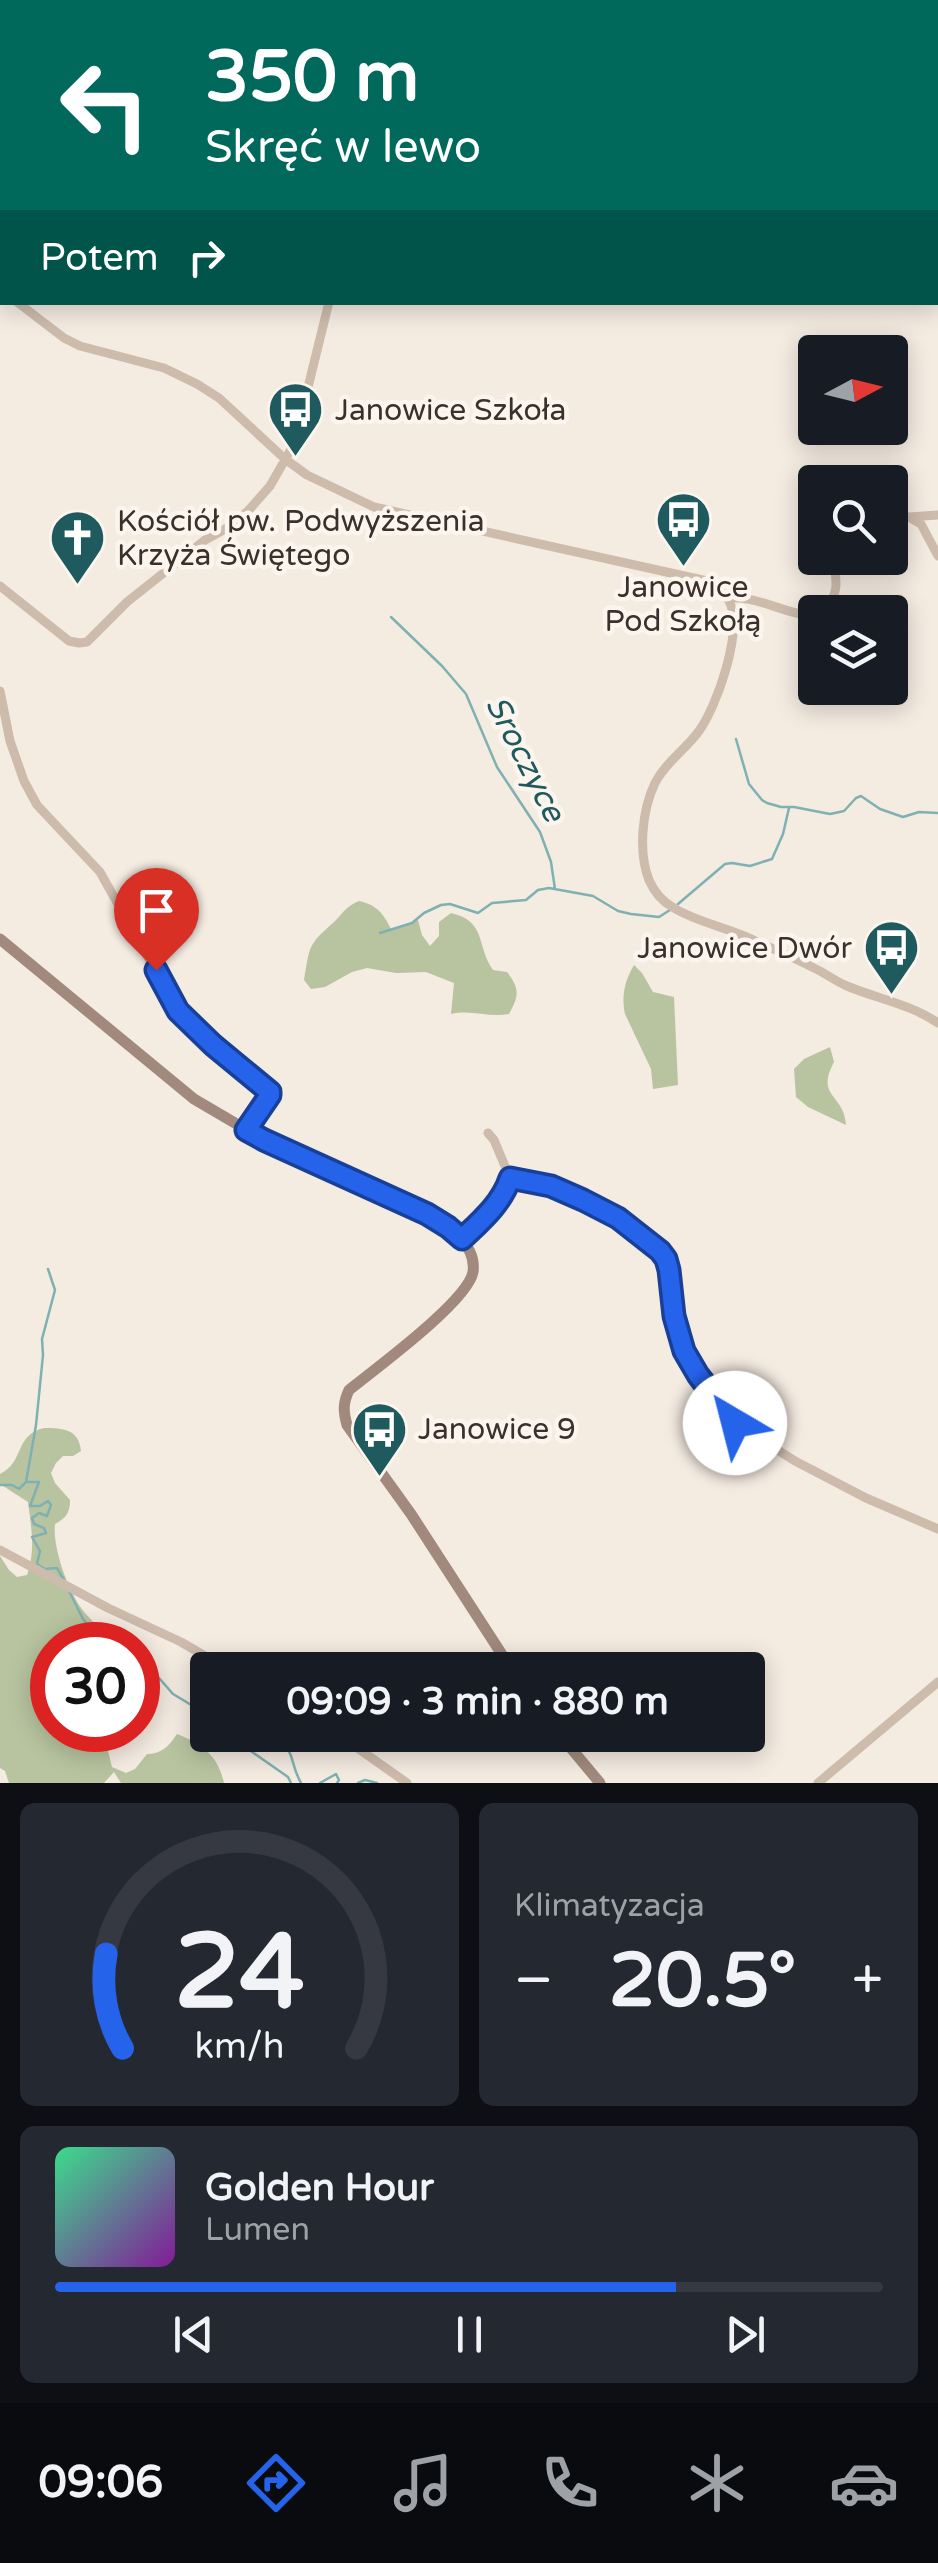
<!DOCTYPE html>
<html lang="pl">
<meta charset="utf-8">
<style>
body{margin:0;font-family:"Varela Round",sans-serif;background:#242831;color:#f1f3f6;height:100vh;display:flex;flex-direction:column;font-size:38px;white-space:nowrap}
*{box-sizing:border-box;margin:0}
p{font-size:32px;color:#9ea1a6}
.icon{flex:none;width:55px;height:55px;fill:none;stroke:currentColor;stroke-width:2;stroke-linecap:round;stroke-linejoin:round}
.map{position:relative;height:1783px;overflow:hidden}
.drawer{display:flex;flex-direction:column;gap:20px;padding:20px;background:#0d0f14;flex:1}
.drawer>*{flex:none}
.top-card{position:absolute;left:0px;top:0px;width:940px;height:305px;box-shadow:0 5px 25px #0003;background:#00695c;color:#fff;overflow:hidden}
.needle{width:65px;rotate:83deg}
.buttons{position:absolute;left:798px;top:335px;display:grid;gap:20px}
.buttons a{display:grid;place-items:center;width:110px;height:110px;border-radius:10px;background:#171b24;box-shadow:0 5px 25px #0003;font-size:50px}
.speed{position:absolute;left:30px;top:1622px;display:flex;gap:20px;font-size:50px;font-weight:700;text-align:center}
.speed>*{display:grid;place-content:center;width:130px;height:130px;border-radius:50%;background:#171b24;box-shadow:0 5px 25px #0003;line-height:1}
.speed .limit{border:15px solid #d22;background:#fff;color:#111}
.pin{position:absolute;display:grid;place-items:center;width:85px;height:85px;color:#fff;margin:-102px -42px;border-radius:50% 50% 50% 0;rotate:-45deg;box-shadow:0 0 10px #0007}
.pin .icon{rotate:45deg}
.me{position:absolute;width:110px;margin:-55px;rotate:323deg;stroke-linejoin:round;filter:drop-shadow(0 0 8px #0008)}
.turn{display:flex;align-items:center;gap:35px;height:210px;padding:0 40px;font-size:45px}
.turn .icon{width:130px;height:130px;stroke-width:2.5}
.turn b{display:block;font-size:70px;line-height:85px}
.then{display:flex;align-items:center;height:95px;padding:0 40px;background:#0003;gap:20px;font-size:38px}
.big{font-size:75px;font-weight:700;line-height:1.1}
.drawer .tile{flex:1;display:flex;flex-direction:column;justify-content:center;gap:15px;min-width:0;padding:0 35px;border-radius:15px;background:#242831}
.drawer .dial{align-items:center;gap:0}
.dial svg{height:260px;overflow:visible;fill:none;stroke:#363941;stroke-width:7;stroke-linecap:round;text-anchor:middle}
.dial text{fill:#f1f3f6;stroke:none}
.song{display:flex;align-items:center;gap:30px}
.cover{width:120px;height:120px;border-radius:15px;background:linear-gradient(135deg,hsl(150 70% 55%),hsl(290 70% 35%))}
.played{height:10px;border-radius:5px;background:linear-gradient(90deg,#2563eb 75%,#363941 75%)}
.keys{display:flex;justify-content:space-around;direction:ltr}
.heat{display:flex;justify-content:space-between;align-items:center;font-size:55px;direction:ltr}
.drawer .tiles{flex:1;display:grid;gap:20px;grid-template-columns:1fr 1fr}
.tile:last-child{grid-column:span 2}
.trip{position:absolute;left:190px;top:1652px;width:575px;height:100px;border-radius:10px;background:#171b24;box-shadow:0 5px 25px #0003;font-weight:700;line-height:100px;text-align:center}
.tab-bar{display:flex;height:160px;justify-content:space-around;align-items:center;background:#090b0e;color:#9ea1a6}
.tab-bar .icon{width:70px;height:70px}
.tab-bar .selected{color:#2563eb}
.tab-bar b{font-size:45px;color:#f1f3f6}
.map>svg:first-child{display:block}
.green{fill:#b8c4a0}
.lines{fill:none;stroke-linecap:round;stroke-linejoin:round}
.stream{stroke:#7fb0b2;stroke-width:2.5}
.street{stroke:#cdbbac;stroke-width:9}
.secondary{stroke:#a18a7d;stroke-width:11}
.route-casing{stroke:#184099;stroke-width:25}
.route{stroke:#2563eb;stroke-width:18}
.labels{text-anchor:middle;dominant-baseline:central;stroke-width:9;stroke-linejoin:round;paint-order:stroke}
.poi-label{font-size:30px;fill:#3b302b;stroke:#fbf5ee;text-anchor:start}
.water-label{font-size:32px;font-style:italic;fill:#1f5a5e;stroke:#fbf5ee}
</style>
<div class="map">
<svg width="938" height="1783" viewBox="0 0 938 1783">
<rect width="100%" height="100%" fill="#f4ebe1"/>
<path class="green" d="M 359,901 C 377,905 383,913 391,929 L 418,920 L 422,935 L 430,946 L 439,936 L 439,922 L 451,913 C 487,921 476,946 493,970 L 507,972 C 520,989 519,996 509,1014 C 489,1018 471,1009 451,1014 L 454,983 L 426,972 L 396,973 L 367,968 L 352,972 L 325,987 L 311,989 L 304,980 C 310,945 308,945 334,922 C 343,913 346,906 359,901 Z
M 634,965 L 642,973 L 653,992 L 674,997 L 678,1085 L 653,1089 L 651,1069 L 625,1014 C 621,996 625,980 634,965 Z
M 830,1047 L 834,1062 C 815,1098 844,1093 846,1125 L 808,1107 L 796,1097 L 794,1069 L 804,1059 Z
M 44,1428 C 63,1428 79,1429 81,1451 L 73,1456 L 63,1456 L 56,1463 L 51,1473 L 55,1483 L 70,1500 C 70,1513 66,1518 55,1524 C 52,1547 69,1595 85,1613 C 95,1624 103,1632 110,1645 L 52,1645 L 52,1730 L 80,1730 C 82,1744 96,1744 107,1747 L 112,1767 L 126,1773 L 135,1769 L 147,1754 C 162,1754 169,1746 177,1734 C 202,1744 218,1755 224,1783 L 121,1783 L 114,1772 L 104,1783 L 9,1783 L 5,1771 L 0,1768 L 0,1556 L 9,1570 L 17,1577 L 27,1575 C 36,1551 31,1526 28,1502 L 0,1484 L 0,1474 C 25,1462 14,1435 44,1428 Z"/>
<g class="lines">
<path class="stream" d="M 339,2 L 340,0
M 712,2 L 712,0
M 938,210 L 938,211
M 391,617 L 442,666 L 466,694 L 497,767 L 540,832 L 551,862 L 555,889
M 736,739 L 749,784 L 762,800 L 767,803 L 781,807 L 794,807 L 830,814 L 844,811 L 856,798 L 861,796 L 880,809 L 903,817 L 919,812 L 938,813
M 678,904 L 725,864 L 732,863 L 750,866 L 772,859 L 783,834 L 789,808
M 380,933 L 412,923 L 424,913 L 441,905 L 450,904 L 478,913 L 492,903 L 526,900 L 538,890 L 549,888 L 593,896 L 618,911 L 631,914 L 659,917 L 670,910
M 26,1482 L 36,1425 L 43,1355 L 42,1339 L 55,1290 L 48,1269
M 0,1485 L 12,1485 L 19,1489 L 26,1482 L 39,1482 L 30,1506 L 40,1506 L 48,1501 L 51,1505 L 47,1516 L 39,1513 L 32,1518 L 34,1524 L 44,1528 L 46,1533 L 32,1537 L 40,1551 L 37,1564 L 45,1569 L 57,1568 L 64,1580
M 69,1591 L 83,1619 L 104,1645
M 138,1669 L 159,1678 L 173,1694 L 193,1706 L 208,1720
M 228,1735 L 288,1777 L 291,1783
M 269,1735 C 299,1751 287,1758 301,1783
M 320,1783 L 336,1774 L 339,1780 L 337,1783
M 358,1783 L 365,1780 L 377,1783"/>
<path class="street" d="M 0,290 L 2,292
M 17,302 L 64,338 L 80,346 L 164,368 L 197,384 L 219,398 L 285,459 L 307,475 L 374,507 L 707,581 C 715,587 724,592 729,601 C 744,630 717,706 699,731 C 686,749 665,763 655,783 C 642,810 638,852 649,880 C 654,892 663,902 674,908 C 695,921 721,926 744,936 C 767,946 791,956 814,968 C 825,973 835,981 847,986 C 878,999 910,1004 938,1023
M 890,514 L 909,517 L 938,515
M 909,517 L 921,524 L 938,556
M 0,586 L 69,641 L 79,643 L 87,642 L 127,602 L 205,540 L 227,528 L 248,511 L 270,486 L 294,444 L 329,302
M 728,598 C 757,595 786,615 815,616
M 823,612 C 840,593 837,582 833,558
M 0,691 L 10,741 L 24,781 L 37,805 L 100,872 L 178,1011 L 213,1045 L 270,1092 L 270,1095 L 245,1130
M 488,1133 L 494,1140 L 510,1178 L 551,1186 L 583,1200 L 617,1218 L 660,1251 L 666,1259 L 669,1269 L 674,1317 L 684,1351 L 698,1375 L 735,1423 L 795,1461 L 866,1498 L 938,1529
M 461,1239 C 480,1221 502,1203 510,1178
M 0,1550 L 108,1608 L 181,1642 L 229,1670
M 339,1735 L 407,1783
M 818,1783 L 938,1682"/>
<path class="secondary" d="M 0,939 L 194,1099 L 264,1140 L 427,1214 C 447,1225 477,1244 473,1272 C 468,1301 375,1369 349,1390 C 343,1403 343,1411 347,1425 L 411,1514 L 512,1670
M 560,1735 L 600,1783"/>
</g>
<g class="lines">
<defs>
<path id="route" d="M 156,970 L 178,1011 L 213,1045 L 270,1092 L 270,1095 L 246,1130 L 264,1140 L 427,1214 L 448,1227 L 462,1239 C 481,1221 502,1203 510,1178 L 551,1186 L 583,1200 L 618,1218 L 660,1251 L 666,1259 L 669,1270 L 674,1316 L 684,1351 L 698,1375 L 735,1423"/>
</defs>
<use href="#route" class="route-casing"/>
<use href="#route" class="route"/>
</g>
<defs>
<symbol id="bus-pin" viewBox="-11 -11 22 30"><path d="M0 17L-7.5 6A9.5 9.5 0 1 1 7.5 6Z" fill="#1f5a5e" stroke="#fbf5ee"/><path d="M-5-6H5V4H4V6H2V4H-2V6H-4V4H-5ZM-3.5-4V0h7V-4ZM-3.5 1.2v1.5H-2V1.2ZM2 1.2v1.5H3.5V1.2Z" fill="#fff"/></symbol>
<symbol id="church-pin" viewBox="-11 -11 22 30"><path d="M0 17L-7.5 6A9.5 9.5 0 1 1 7.5 6Z" fill="#1f5a5e" stroke="#fbf5ee"/><path d="M-1.2-6h2.4v3.5h3.3v2.4h-3.3V6h-2.4V-.1h-3.3v-2.4h3.3Z" fill="#fff"/></symbol>
</defs>
<g fill-rule="evenodd">
<use href="#bus-pin" x="264" y="378" width="63" height="86"/>
<use href="#bus-pin" x="652" y="488" width="63" height="86"/>
<use href="#church-pin" x="46" y="506" width="63" height="86"/>
<use href="#bus-pin" x="860" y="916" width="63" height="86"/>
<use href="#bus-pin" x="348" y="1398" width="63" height="86"/>
</g>
<g class="labels">
<g class="poi-label">
<text x="335" y="410">Janowice Szkoła</text>
<text x="117" y="521">Kościół pw. Podwyższenia<tspan x="117" dy="34">Krzyża Świętego</tspan></text>
<text x="683" y="587" text-anchor="middle">Janowice<tspan x="683" dy="34">Pod Szkołą</tspan></text>
<text x="852" y="948" text-anchor="end">Janowice Dwór</text>
<text x="418" y="1429">Janowice 9</text>
</g>
<g class="water-label">
<text transform="translate(525 759) rotate(63)">Sroczyce</text>
</g>
</g>
</svg>
<div class="buttons">
<a><svg class="needle" viewBox="-14 -14 28 28"><path d="M0-13l5 13h-10z" fill="#e53935"/><path d="M0 13l5-13h-10z" fill="#9ea1a6"/></svg></a>
<a><svg class="icon" aria-label="search" viewBox="0 0 24 24"><circle cx="10" cy="10" r="6"/><path d="M15 15l6 6"/></svg></a>
<a><svg class="icon" aria-label="layers" viewBox="0 0 24 24"><path d="M12 4l9 5-9 5-9-5zM3 14l9 5 9-5"/></svg></a>
</div>
<div class="speed"><div class="limit">30</div></div>
<div class="pin" style="left:156px;top:970px;background:#d93025"><svg class="icon" aria-label="arrive" viewBox="0 0 24 24"><path d="M6 21V4h12l-3 4 3 4H6"/></svg></div>
<svg class="me" style="left:735px;top:1423px" viewBox="-20 -20 40 40"><circle r="19" fill="#fff"/><path d="M0-13L10 11 0 6-10 11z" fill="#2563eb"/></svg>
<div class="trip">09:09 · 3 min · 880 m</div>
<div class="top-card">
<div class="turn"><svg class="icon" aria-label="left" viewBox="0 0 24 24"><path d="M17 20v-9H6M10 6l-5 5 5 5"/></svg><div><b>350 m</b>Skręć w lewo</div></div>
<div class="then">Potem<svg class="icon" aria-label="right" viewBox="0 0 24 24"><path d="M7 20v-9h11M14 6l5 5-5 5"/></svg></div>
</div>
</div>
<section class="drawer">
<div class="tiles">
<div class="tile dial"><svg viewBox="0 0 100 80">
<path d="M14 69A42 42 0 1 1 86 69"/>
<path d="M14 69A42 42 0 0 1 9 40" stroke="#2563eb"/>
<text x="50" y="56" font-size="32" font-weight="700">24</text>
<text x="50" y="72" font-size="11">km/h</text>
</svg></div>
<div class="tile"><p>Klimatyzacja</p>
<div class="heat"><a>−</a><b class="big">20.5°</b><a>+</a></div>
</div>
<div class="tile">
<div class="song"><i class="cover"></i><div><b>Golden Hour</b><p>Lumen</p></div></div>
<div class="played"></div>
<div class="keys"><svg class="icon" aria-label="previous" viewBox="0 0 24 24"><path d="M18 5L8 12l10 7zM5 5v14"/></svg><svg class="icon" aria-label="pause" viewBox="0 0 24 24"><path d="M8 5v14M16 5v14"/></svg><svg class="icon" aria-label="next" viewBox="0 0 24 24"><path d="M6 5l10 7-10 7zM19 5v14"/></svg></div>
</div>
</div>
</section>
<nav class="tab-bar">
<b>09:06</b>
<svg class="icon selected" aria-label="directions" viewBox="0 0 24 24"><path d="M12 3l9 9-9 9-9-9zM9 14v-3h6M13 9l2 2-2 2"/></svg>
<svg class="icon" aria-label="music" viewBox="0 0 24 24"><path d="M9 18V5l10-2v13"/><circle cx="6" cy="18" r="3"/><circle cx="16" cy="16" r="3"/></svg>
<svg class="icon" aria-label="phone" viewBox="0 0 24 24"><path d="M5 4h4l2 5-3 2q2 4 5 5l2-3 5 2v4C11 20 4 13 5 4z"/></svg>
<svg class="icon" aria-label="climate" viewBox="0 0 24 24"><path d="M12 3v18M4 7l16 10M4 17L20 7"/></svg>
<svg class="icon" aria-label="car" viewBox="0 0 24 24"><path d="M5 17H2v-5l4-1 3-4h7l3 4 3 1v5h-3M9 17h6M6 11h13"/><circle cx="7" cy="17" r="2"/><circle cx="17" cy="17" r="2"/></svg>
</nav>
